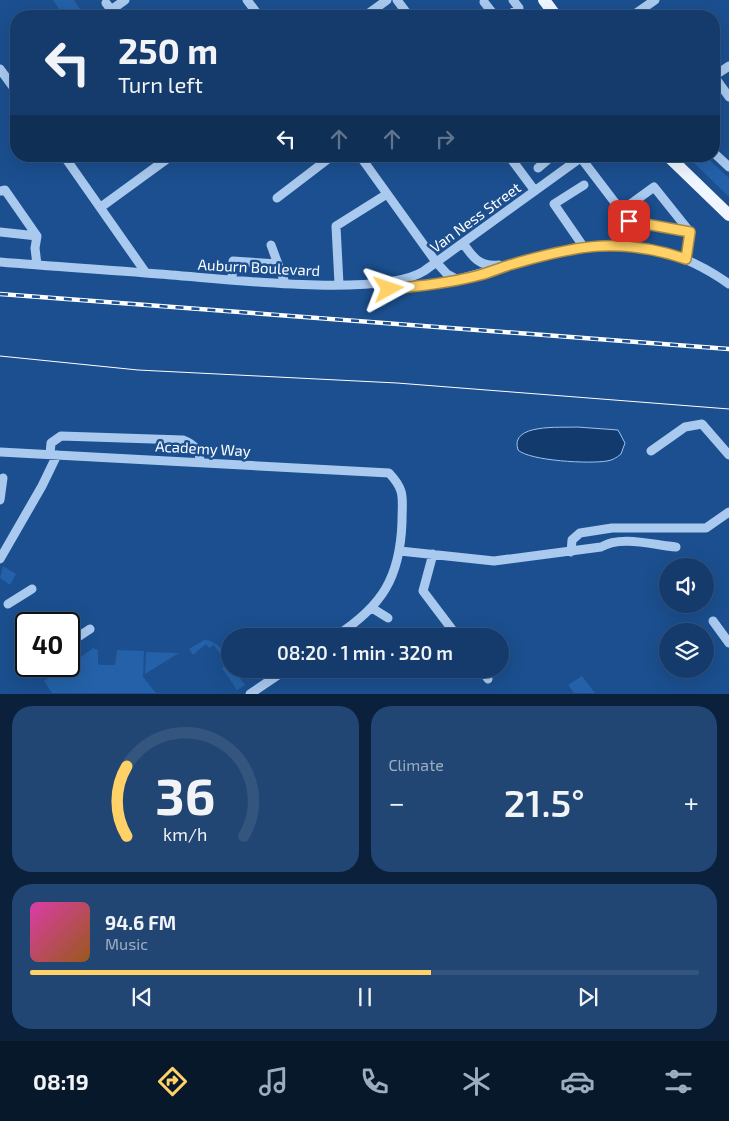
<!DOCTYPE html>
<meta charset="utf-8">
<style>
body{margin:0;font-family:"Exo 2",sans-serif;background:#214673;color:#f1f3f6;height:100vh;display:flex;flex-direction:column;font-size:19px;white-space:nowrap}
*{box-sizing:border-box;margin:0}
p{font-size:16px;color:#9dadc1}
.icon{flex:none;width:28px;height:28px;fill:none;stroke:currentColor;stroke-width:2;stroke-linecap:round;stroke-linejoin:round}
.map{position:relative;height:694px;overflow:hidden}
.panel{display:flex;flex-direction:column;gap:12px;padding:12px;background:#0b203b;flex:1}
.panel>*{flex:none}
.top-card{position:absolute;left:10px;top:10px;width:710px;height:152px;border-radius:20px;box-shadow:0 5px 20px #0002,0 0 0 1px #33557e;background:#143b6b;color:#f1f3f6;overflow:hidden}
.fabs{position:absolute;left:659px;top:558px;display:grid;gap:10px}
.fabs a{display:grid;place-items:center;width:55px;height:55px;border-radius:50%;background:#143b6b;box-shadow:0 5px 20px #0002,0 0 0 1px #33557e;font-size:25px}
.speed{position:absolute;left:15px;top:612px;display:flex;gap:10px;font-size:25px;font-weight:700;text-align:center}
.speed>*{display:grid;place-content:center;width:65px;height:65px;border-radius:50%;background:#143b6b;box-shadow:0 5px 20px #0002,0 0 0 1px #33557e;line-height:1}
.speed .limit{border:2px solid #111;border-radius:8px;background:#fff;color:#111}
.pin{position:absolute;display:grid;place-items:center;width:42px;height:42px;color:#fff;margin:-21px;border-radius:10px;box-shadow:0 2px 8px #0006}
.me{position:absolute;width:55px;margin:-28px;rotate:85deg;stroke-linejoin:round;filter:drop-shadow(0 0 4px #0008)}
.turn{display:flex;align-items:center;gap:18px;height:105px;padding:0 25px;font-size:22px}
.turn .icon{width:65px;height:65px;stroke-width:2.5}
.turn b{display:block;font-size:35px;line-height:42px}
.lanes{display:flex;align-items:center;height:48px;padding:0 25px;background:#0003;justify-content:center;gap:25px;direction:ltr}
.lanes .off{opacity:.35}
.big{font-size:38px;font-weight:600;line-height:1.1}
.panel .widget{flex:1;display:flex;flex-direction:column;justify-content:center;gap:8px;min-width:0;padding:0 18px;border-radius:20px;background:#214673}
.panel .dial{align-items:center;gap:0}
.dial svg{height:130px;overflow:visible;fill:none;stroke:#33557e;stroke-width:7;stroke-linecap:round;text-anchor:middle}
.dial text{fill:#f1f3f6;stroke:none}
.song{display:flex;align-items:center;gap:15px}
.cover{width:60px;height:60px;border-radius:8px;background:linear-gradient(135deg,hsl(320 70% 55%),hsl(30 70% 35%))}
.played{height:5px;border-radius:2px;background:linear-gradient(90deg,#ffd166 60%,#33557e 60%)}
.keys{display:flex;justify-content:space-around;direction:ltr}
.heat{display:flex;justify-content:space-between;align-items:center;font-size:28px;direction:ltr}
.panel .tiles{flex:1;display:grid;gap:12px;grid-template-columns:1fr 1fr}
.widget:last-child{grid-column:span 2}
.trip{position:absolute;left:221px;top:628px;width:288px;height:50px;border-radius:25px;background:#143b6b;box-shadow:0 5px 20px #0002,0 0 0 1px #33557e;font-weight:600;line-height:50px;text-align:center}
.dock{display:flex;height:80px;justify-content:space-around;align-items:center;background:#08182b;color:#9dadc1}
.dock .icon{width:35px;height:35px}
.dock .selected{color:#ffd166}
.dock b{font-size:22px;color:#f1f3f6}
.map>svg:first-child{display:block}
.green{fill:#2461a8}
.water{fill:#123a6d;stroke:#9cc4f0}
.lines{fill:none;stroke-linecap:round;stroke-linejoin:round}
.minor{stroke:#a9c9ee;stroke-width:9}
.major{stroke:#f0f6ff;stroke-width:12}
.tram{stroke:#fff;stroke-width:1}
.rail-casing{stroke:#fff;stroke-width:4.5}
.rail{stroke:#1b4f8f;stroke-width:2.5;stroke-dasharray:8;stroke-linecap:butt}
.route-casing{stroke:#a68842;stroke-width:12}
.route{stroke:#ffd166;stroke-width:9}
.labels{text-anchor:middle;dominant-baseline:central;stroke-width:5;stroke-linejoin:round;paint-order:stroke}
.street-label{font-size:15px;fill:#fff;stroke:#1b4f8f}
</style>
<div class="map">
<svg width="729" height="694" viewBox="0 0 729 694">
<rect width="100%" height="100%" fill="#1b4f8f"/>
<path class="green" d="M 53,0 L 74,0 L 85,16 L 64,16 Z
M 687,156 L 705,156 L 729,178 L 729,197 Z
M 3,566 L 16,574 L 10,585 L 0,578 Z
M 204,640 C 217,640 230,656 230,669 L 233,669 L 245,685 L 237,690 L 222,668 L 227,664 L 214,645 L 209,648 L 206,644 L 193,655 L 189,649 Z
M 93,648 L 98,650 L 98,664 L 100,665 L 115,665 L 117,650 L 144,651 L 143,677 L 156,693 L 52,693 L 44,681 L 69,666 Z
M 146,652 L 179,653 L 145,674 Z
M 582,676 L 595,693 L 574,693 L 568,685 Z"/>
<path class="water" d="M 577,427 L 618,430 L 625,443 L 621,454 C 616,458 613,460 607,461 C 590,464 530,461 518,450 C 509,423 561,428 577,427 Z"/>
<g class="lines">
<path class="minor" d="M 247,0 L 259,16
M 397,0 L 409,16
M 484,2 L 495,16
M 106,3 L 116,16
M 111,10 L 125,0
M 365,16 L 387,0
M 508,16 L 519,8 L 513,0
M 632,16 L 655,0
M 0,69 L 16,91
M 714,76 L 729,97
M 714,76 L 729,66
M 714,153 L 729,167
M 64,156 L 146,273
M 269,156 L 270,157
M 360,156 L 436,262 L 447,274 L 458,280
M 509,156 L 535,191
M 581,158 L 629,221 L 690,232 L 686,259
M 538,168 L 552,156
M 0,191 L 5,190 L 37,236 L 35,248 L 37,265
M 277,198 L 332,156
M 101,207 L 171,156
M 621,211 L 654,187 L 690,232
M 0,232 L 37,236
M 463,243 C 473,258 480,267 499,265
M 271,245 L 285,283
M 583,246 L 554,204 L 584,185
M 0,262 C 57,267 114,270 171,275 C 226,279 382,298 424,271 L 583,156
M 232,279 L 233,261 L 278,264
M 339,284 L 336,226 L 387,194
M 380,284 C 394,291 412,287 428,285 C 457,281 484,272 512,264 C 594,240 656,232 729,284
M 651,451 L 685,427 L 702,424 L 729,455
M 0,452 L 389,473 C 406,491 402,498 402,522 C 400,578 382,606 336,636
M 50,454 L 51,443 L 61,436 L 183,440 C 194,444 200,450 200,462
M 0,500 L 3,478
M 400,551 L 494,561 L 601,547 C 621,535 653,545 676,547
M 571,552 L 572,540 L 580,533 L 612,528 L 706,528 L 729,512
M 433,554 L 423,591 L 457,636
M 0,559 L 42,486 L 57,455
M 8,604 L 32,589
M 372,608 L 388,618
M 713,621 L 729,643
M 69,643 L 90,629
M 481,669 L 488,679
M 250,694 L 287,669"/>
<path class="major" d="M 544,0 L 556,16
M 668,156 L 729,215"/>
<path class="tram" d="M 0,356 L 138,370 L 397,383 L 729,409"/>
<defs>
<path id="rail" d="M 0,294 L 729,349"/>
</defs>
<use href="#rail" class="rail-casing"/>
<use href="#rail" class="rail"/>
</g>
<g class="lines">
<defs>
<path id="route" d="M 389,289 C 420,286 450,283 480,275 C 491,272 502,267 513,264 C 577,245 621,237 686,259 L 690,232 L 629,221"/>
</defs>
<use href="#route" class="route-casing"/>
<use href="#route" class="route"/>
</g>
<g class="labels">
<g class="street-label">
<text transform="translate(475 217) rotate(-36)">Van Ness Street</text>
<text transform="translate(259 267) rotate(3)">Auburn Boulevard</text>
<text transform="translate(203 448) rotate(3)">Academy Way</text>
</g>
</g>
</svg>
<div class="fabs">
<a><svg class="icon" aria-label="sound" viewBox="0 0 24 24"><path d="M4 9h4l5-4v14l-5-4H4zM17 9q2 3 0 6"/></svg></a>
<a><svg class="icon" aria-label="layers" viewBox="0 0 24 24"><path d="M12 4l9 5-9 5-9-5zM3 14l9 5 9-5"/></svg></a>
</div>
<div class="speed"><div class="limit">40</div></div>
<div class="pin" style="left:629px;top:221px;background:#d93025"><svg class="icon" aria-label="arrive" viewBox="0 0 24 24"><path d="M6 21V4h12l-3 4 3 4H6"/></svg></div>
<svg class="me" style="left:389px;top:289px" viewBox="-20 -20 40 40"><path d="M0-17L14 15 0 8-14 15z" fill="#ffd166" stroke="#fff" stroke-width="4"/></svg>
<div class="trip">08:20 · 1 min · 320 m</div>
<div class="top-card">
<div class="turn"><svg class="icon" aria-label="left" viewBox="0 0 24 24"><path d="M17 20v-9H6M10 6l-5 5 5 5"/></svg><div><b>250 m</b>Turn left</div></div>
<div class="lanes"><svg class="icon" aria-label="left" viewBox="0 0 24 24"><path d="M17 20v-9H6M10 6l-5 5 5 5"/></svg><svg class="icon off" aria-label="ahead" viewBox="0 0 24 24"><path d="M12 20V5M6 11l6-6 6 6"/></svg><svg class="icon off" aria-label="ahead" viewBox="0 0 24 24"><path d="M12 20V5M6 11l6-6 6 6"/></svg><svg class="icon off" aria-label="right" viewBox="0 0 24 24"><path d="M7 20v-9h11M14 6l5 5-5 5"/></svg></div>
</div>
</div>
<section class="panel">
<div class="tiles">
<div class="widget dial"><svg viewBox="0 0 100 80">
<path d="M14 69A42 42 0 1 1 86 69"/>
<path d="M14 69A42 42 0 0 1 14 26" stroke="#ffd166"/>
<text x="50" y="56" font-size="32" font-weight="700">36</text>
<text x="50" y="72" font-size="11">km/h</text>
</svg></div>
<div class="widget"><p>Climate</p>
<div class="heat"><a>−</a><b class="big">21.5°</b><a>+</a></div>
</div>
<div class="widget">
<div class="song"><i class="cover"></i><div><b>94.6 FM</b><p>Music</p></div></div>
<div class="played"></div>
<div class="keys"><svg class="icon" aria-label="previous" viewBox="0 0 24 24"><path d="M18 5L8 12l10 7zM5 5v14"/></svg><svg class="icon" aria-label="pause" viewBox="0 0 24 24"><path d="M8 5v14M16 5v14"/></svg><svg class="icon" aria-label="next" viewBox="0 0 24 24"><path d="M6 5l10 7-10 7zM19 5v14"/></svg></div>
</div>
</div>
</section>
<nav class="dock">
<b>08:19</b>
<svg class="icon selected" aria-label="directions" viewBox="0 0 24 24"><path d="M12 3l9 9-9 9-9-9zM9 14v-3h6M13 9l2 2-2 2"/></svg>
<svg class="icon" aria-label="music" viewBox="0 0 24 24"><path d="M9 18V5l10-2v13"/><circle cx="6" cy="18" r="3"/><circle cx="16" cy="16" r="3"/></svg>
<svg class="icon" aria-label="phone" viewBox="0 0 24 24"><path d="M5 4h4l2 5-3 2q2 4 5 5l2-3 5 2v4C11 20 4 13 5 4z"/></svg>
<svg class="icon" aria-label="climate" viewBox="0 0 24 24"><path d="M12 3v18M4 7l16 10M4 17L20 7"/></svg>
<svg class="icon" aria-label="car" viewBox="0 0 24 24"><path d="M5 17H2v-5l4-1 3-4h7l3 4 3 1v5h-3M9 17h6M6 11h13"/><circle cx="7" cy="17" r="2"/><circle cx="17" cy="17" r="2"/></svg>
<svg class="icon" aria-label="filters" viewBox="0 0 24 24"><path d="M4 7h16M4 17h16"/><circle cx="9" cy="7" r="2"/><circle cx="15" cy="17" r="2"/></svg>
</nav>
